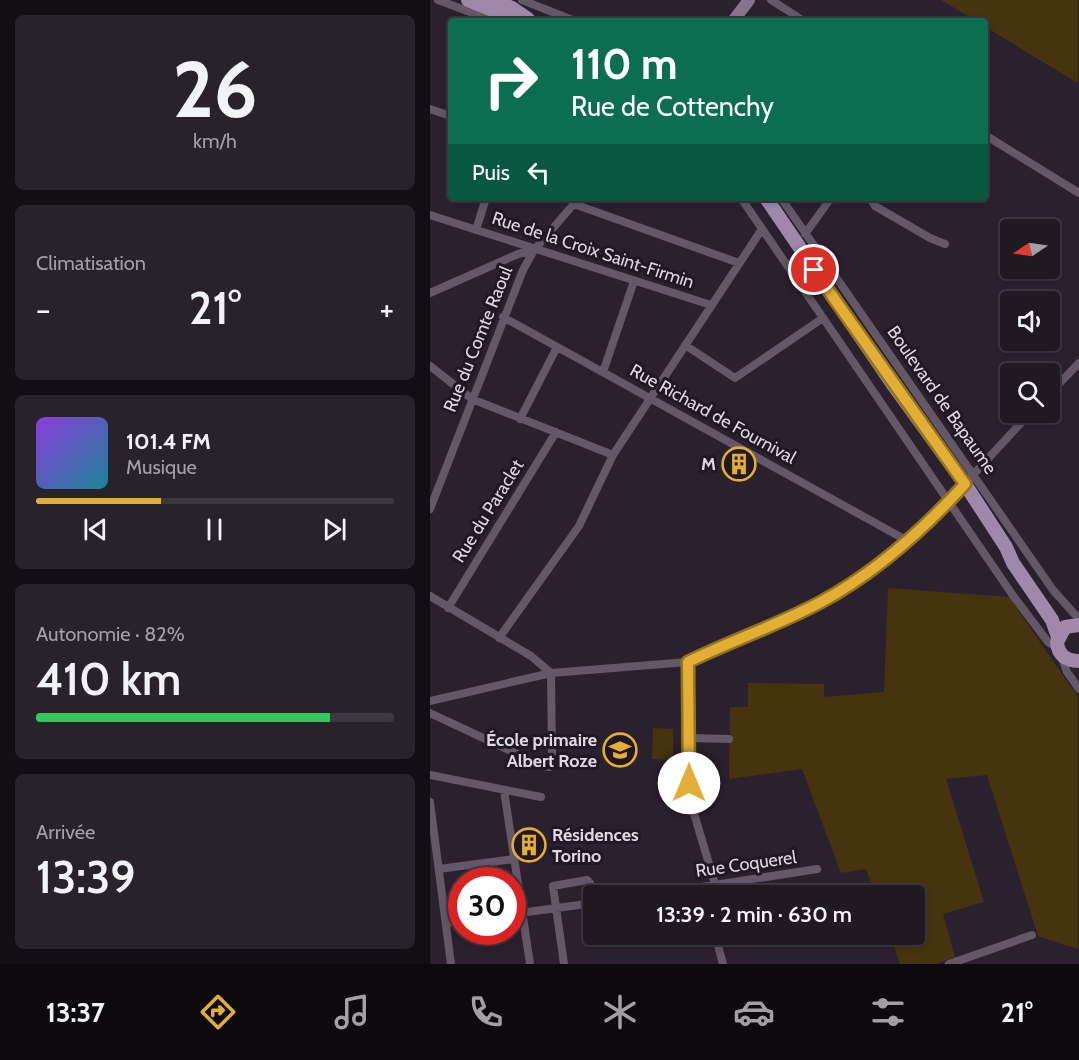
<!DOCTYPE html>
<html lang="fr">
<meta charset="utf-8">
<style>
body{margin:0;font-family:Cabin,sans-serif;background:#28222a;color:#f1f3f6;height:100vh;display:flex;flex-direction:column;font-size:22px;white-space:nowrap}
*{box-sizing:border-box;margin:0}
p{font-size:20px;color:#a2a0a5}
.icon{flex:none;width:33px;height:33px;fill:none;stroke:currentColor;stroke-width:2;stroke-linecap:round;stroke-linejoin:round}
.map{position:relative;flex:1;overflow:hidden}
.drawer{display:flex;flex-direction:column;gap:15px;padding:15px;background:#120e13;width:430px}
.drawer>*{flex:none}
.guide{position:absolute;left:18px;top:18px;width:540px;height:183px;border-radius:6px;box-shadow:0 3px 9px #0003,0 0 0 2px #3d3840;background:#0b6e4f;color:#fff;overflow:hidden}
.needle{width:39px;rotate:257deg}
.tools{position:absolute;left:570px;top:219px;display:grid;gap:12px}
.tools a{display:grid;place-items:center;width:60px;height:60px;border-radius:6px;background:#201922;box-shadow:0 3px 9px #0003,0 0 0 2px #3d3840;font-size:30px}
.speed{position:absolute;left:18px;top:867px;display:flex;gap:12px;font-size:30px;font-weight:700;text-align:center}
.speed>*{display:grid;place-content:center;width:78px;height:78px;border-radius:50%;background:#201922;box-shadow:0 3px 9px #0003,0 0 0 2px #3d3840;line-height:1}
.speed .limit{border:9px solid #d22;background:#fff;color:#111}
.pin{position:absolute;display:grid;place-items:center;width:51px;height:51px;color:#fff;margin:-26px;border:3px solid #fff;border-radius:50%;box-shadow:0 2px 6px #0007}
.me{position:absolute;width:66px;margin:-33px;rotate:0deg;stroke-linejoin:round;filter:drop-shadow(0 0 4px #0008)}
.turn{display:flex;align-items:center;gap:21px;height:126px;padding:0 24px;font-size:27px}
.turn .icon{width:78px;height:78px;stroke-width:2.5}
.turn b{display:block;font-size:42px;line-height:51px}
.then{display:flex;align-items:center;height:57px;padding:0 24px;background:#0003;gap:12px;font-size:22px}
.big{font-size:45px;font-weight:600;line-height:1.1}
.drawer .widget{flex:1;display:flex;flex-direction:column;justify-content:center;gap:9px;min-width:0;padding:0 21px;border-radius:9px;background:#28222a}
.drawer .dial{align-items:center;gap:0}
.dial b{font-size:78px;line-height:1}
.song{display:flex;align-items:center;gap:18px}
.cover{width:72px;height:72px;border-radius:9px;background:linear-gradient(135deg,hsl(270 70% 55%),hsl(190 70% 35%))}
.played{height:6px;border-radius:3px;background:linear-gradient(90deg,#e2af34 35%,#3d3840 35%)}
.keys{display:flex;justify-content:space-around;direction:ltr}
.heat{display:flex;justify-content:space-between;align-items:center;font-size:33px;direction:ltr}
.charge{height:9px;border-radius:4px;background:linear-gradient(90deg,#34c759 82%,#3d3840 0)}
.trip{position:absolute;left:153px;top:885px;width:342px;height:60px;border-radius:6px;background:#201922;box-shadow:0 3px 9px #0003,0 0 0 2px #3d3840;font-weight:600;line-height:60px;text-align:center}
.tabs{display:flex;height:96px;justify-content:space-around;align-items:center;background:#0d0a0e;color:#a2a0a5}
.tabs .icon{width:42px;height:42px}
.tabs .current{color:#e2af34}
.tabs b{font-size:27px;color:#f1f3f6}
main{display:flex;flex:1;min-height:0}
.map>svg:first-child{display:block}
.green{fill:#45340d}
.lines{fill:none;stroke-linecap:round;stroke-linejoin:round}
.minor{stroke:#635768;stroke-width:8}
.secondary{stroke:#86738e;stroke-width:12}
.primary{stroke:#a088aa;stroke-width:14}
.route-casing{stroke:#937222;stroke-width:15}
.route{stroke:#e2af34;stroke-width:10}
.labels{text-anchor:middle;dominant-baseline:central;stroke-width:6;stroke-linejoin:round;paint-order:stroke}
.street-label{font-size:18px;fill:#ded8e0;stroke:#211825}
.poi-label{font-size:18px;font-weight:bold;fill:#ded8e0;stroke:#211825;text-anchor:end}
</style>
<main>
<section class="drawer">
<div class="widget dial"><b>26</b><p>km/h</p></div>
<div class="widget"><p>Climatisation</p>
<div class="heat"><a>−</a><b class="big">21°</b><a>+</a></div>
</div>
<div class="widget">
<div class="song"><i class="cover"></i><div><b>101.4 FM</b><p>Musique</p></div></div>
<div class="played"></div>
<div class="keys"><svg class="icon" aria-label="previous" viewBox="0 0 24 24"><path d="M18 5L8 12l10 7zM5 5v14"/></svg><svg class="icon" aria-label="pause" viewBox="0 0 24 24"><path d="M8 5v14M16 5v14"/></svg><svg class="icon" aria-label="next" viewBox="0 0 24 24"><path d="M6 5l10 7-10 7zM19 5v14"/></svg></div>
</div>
<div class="widget"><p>Autonomie · 82%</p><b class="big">410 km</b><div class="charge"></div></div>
<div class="widget"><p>Arrivée</p><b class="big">13:39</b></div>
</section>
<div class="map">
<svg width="649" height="964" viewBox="0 0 649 964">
<rect width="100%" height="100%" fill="#2b212e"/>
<path class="green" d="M 511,0 L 648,0 L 648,83 L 555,27 L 555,21 L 546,21 Z
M 458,588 L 579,597 L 648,697 L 648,949 L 608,936 L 557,775 L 516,779 L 554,902 L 513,914 L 525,957 L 507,964 L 470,964 L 460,935 L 484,934 L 484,896 L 446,895 L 436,869 L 411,873 L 372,769 L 299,779 L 300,707 L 318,707 L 318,683 L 394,684 L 394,697 L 454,692 Z
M 223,728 L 243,729 L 243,760 L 222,759 Z"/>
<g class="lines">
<path class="minor" d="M 8,0 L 64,21
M 92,0 L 145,21
M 341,0 L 374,21
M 0,109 L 21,116
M 555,135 L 649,193
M 311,198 L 584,597 L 618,642 L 628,648
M 351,198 L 623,590 L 649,619
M 440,198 L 445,206 L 500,238 L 515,244
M 144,204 L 309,263
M 0,215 L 281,305
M 46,230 L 56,198
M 375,234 L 401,198
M 0,293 L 88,254 L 104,250
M 73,317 L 476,540
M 255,345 L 305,378 L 393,318
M 0,366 L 42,399 L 183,455
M 173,372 L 204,281
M 620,393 L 649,363
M 90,419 L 127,347
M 0,509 L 93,270 L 104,250 L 149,198
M 0,596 L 101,656 L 121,673
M 18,608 L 126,432
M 69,638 L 149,526 L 183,455 L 332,229
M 631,655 L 637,672 L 649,689
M 258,662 L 259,783
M 0,701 L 121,673 L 258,662 L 390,602 L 453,562 L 519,501 L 601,412
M 0,713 L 113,766 L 120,767 L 122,758 L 121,673
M 259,738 L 299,739
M 0,775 L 111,797
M 74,790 L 100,964
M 0,802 L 21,964
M 263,810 L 285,884
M 9,869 L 84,859
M 214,896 L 387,869
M 82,914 L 164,903
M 16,923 L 32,921
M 285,934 L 293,964
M 134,964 L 123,886 L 157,880 L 160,883 L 163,903
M 519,964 L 602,935"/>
<path class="secondary" d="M 303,21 L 319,0"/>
<path class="primary" d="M 38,0 L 80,17 L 95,18
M 63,0 L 82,8 L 98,19
M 336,198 L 464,386 L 535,484 L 576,547 L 583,563 L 622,620 L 628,637
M 649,625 L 635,627 L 627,642 C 628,655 636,661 649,661"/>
</g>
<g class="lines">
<defs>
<path id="route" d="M 259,783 L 258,662 C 301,641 348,625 391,602 C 445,573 494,529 535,484 L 384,270"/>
</defs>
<use href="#route" class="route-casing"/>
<use href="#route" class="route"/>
</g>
<defs>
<symbol id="building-ring" viewBox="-11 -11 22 22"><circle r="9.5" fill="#211825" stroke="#e2af34" stroke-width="1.5"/><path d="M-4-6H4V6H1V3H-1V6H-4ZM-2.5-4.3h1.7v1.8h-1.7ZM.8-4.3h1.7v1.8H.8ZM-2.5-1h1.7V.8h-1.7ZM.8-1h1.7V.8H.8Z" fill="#e2af34"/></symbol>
<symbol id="school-ring" viewBox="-11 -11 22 22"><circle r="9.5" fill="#211825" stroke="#e2af34" stroke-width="1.5"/><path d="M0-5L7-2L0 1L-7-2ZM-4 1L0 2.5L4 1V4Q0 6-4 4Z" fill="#e2af34"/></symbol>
</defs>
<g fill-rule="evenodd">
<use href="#building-ring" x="290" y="445" width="38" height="38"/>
<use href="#school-ring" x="171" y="731" width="38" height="38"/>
<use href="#building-ring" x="80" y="826" width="38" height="38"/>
</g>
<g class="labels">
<g class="street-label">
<text transform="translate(163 250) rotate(18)">Rue de la Croix Saint-Firmin</text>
<text transform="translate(48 339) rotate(-68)">Rue du Comte Raoul</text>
<text transform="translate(512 400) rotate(55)">Boulevard de Bapaume</text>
<text transform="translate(283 414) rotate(29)">Rue Richard de Fournival</text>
<text transform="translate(58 511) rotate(-58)">Rue du Paraclet</text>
<text transform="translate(316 864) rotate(-8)">Rue Coquerel</text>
</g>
<g class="poi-label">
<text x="286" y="464">M</text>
<text x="167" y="740">École primaire<tspan x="167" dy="21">Albert Roze</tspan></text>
<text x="122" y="835" text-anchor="start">Résidences<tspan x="122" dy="21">Torino</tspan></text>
</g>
</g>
</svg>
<div class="tools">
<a><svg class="needle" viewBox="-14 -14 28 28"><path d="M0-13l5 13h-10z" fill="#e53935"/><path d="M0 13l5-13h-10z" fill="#a2a0a5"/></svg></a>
<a><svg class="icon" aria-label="sound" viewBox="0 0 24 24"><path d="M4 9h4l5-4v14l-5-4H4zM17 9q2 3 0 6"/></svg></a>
<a><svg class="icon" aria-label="search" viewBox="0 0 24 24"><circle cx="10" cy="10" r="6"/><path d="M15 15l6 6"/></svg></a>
</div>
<div class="speed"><div class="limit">30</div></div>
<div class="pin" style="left:384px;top:270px;background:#d93025"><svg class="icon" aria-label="arrive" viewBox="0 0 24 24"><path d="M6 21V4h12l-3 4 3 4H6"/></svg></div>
<svg class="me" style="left:259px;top:783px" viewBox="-20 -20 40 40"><circle r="19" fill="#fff"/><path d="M0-13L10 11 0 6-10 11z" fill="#e2af34"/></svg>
<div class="trip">13:39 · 2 min · 630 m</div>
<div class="guide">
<div class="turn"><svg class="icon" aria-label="right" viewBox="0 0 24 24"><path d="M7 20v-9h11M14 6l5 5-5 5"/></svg><div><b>110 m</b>Rue de Cottenchy</div></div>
<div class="then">Puis<svg class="icon" aria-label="left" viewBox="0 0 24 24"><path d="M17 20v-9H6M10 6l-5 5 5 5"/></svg></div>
</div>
</div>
</main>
<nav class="tabs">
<b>13:37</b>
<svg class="icon current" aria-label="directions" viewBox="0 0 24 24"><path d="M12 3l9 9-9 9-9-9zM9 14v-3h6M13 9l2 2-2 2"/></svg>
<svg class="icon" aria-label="music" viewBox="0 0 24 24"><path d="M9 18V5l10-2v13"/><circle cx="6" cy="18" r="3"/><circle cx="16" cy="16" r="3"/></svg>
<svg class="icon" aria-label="phone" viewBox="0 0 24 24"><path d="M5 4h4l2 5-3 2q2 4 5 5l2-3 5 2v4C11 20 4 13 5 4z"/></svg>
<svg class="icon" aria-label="climate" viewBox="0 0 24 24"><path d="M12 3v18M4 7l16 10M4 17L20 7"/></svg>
<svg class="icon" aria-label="car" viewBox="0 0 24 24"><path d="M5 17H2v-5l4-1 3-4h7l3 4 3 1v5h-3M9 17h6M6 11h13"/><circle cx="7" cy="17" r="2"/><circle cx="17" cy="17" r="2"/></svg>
<svg class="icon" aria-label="filters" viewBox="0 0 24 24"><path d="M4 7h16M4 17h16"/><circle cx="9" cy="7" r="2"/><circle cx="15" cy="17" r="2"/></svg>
<b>21°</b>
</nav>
